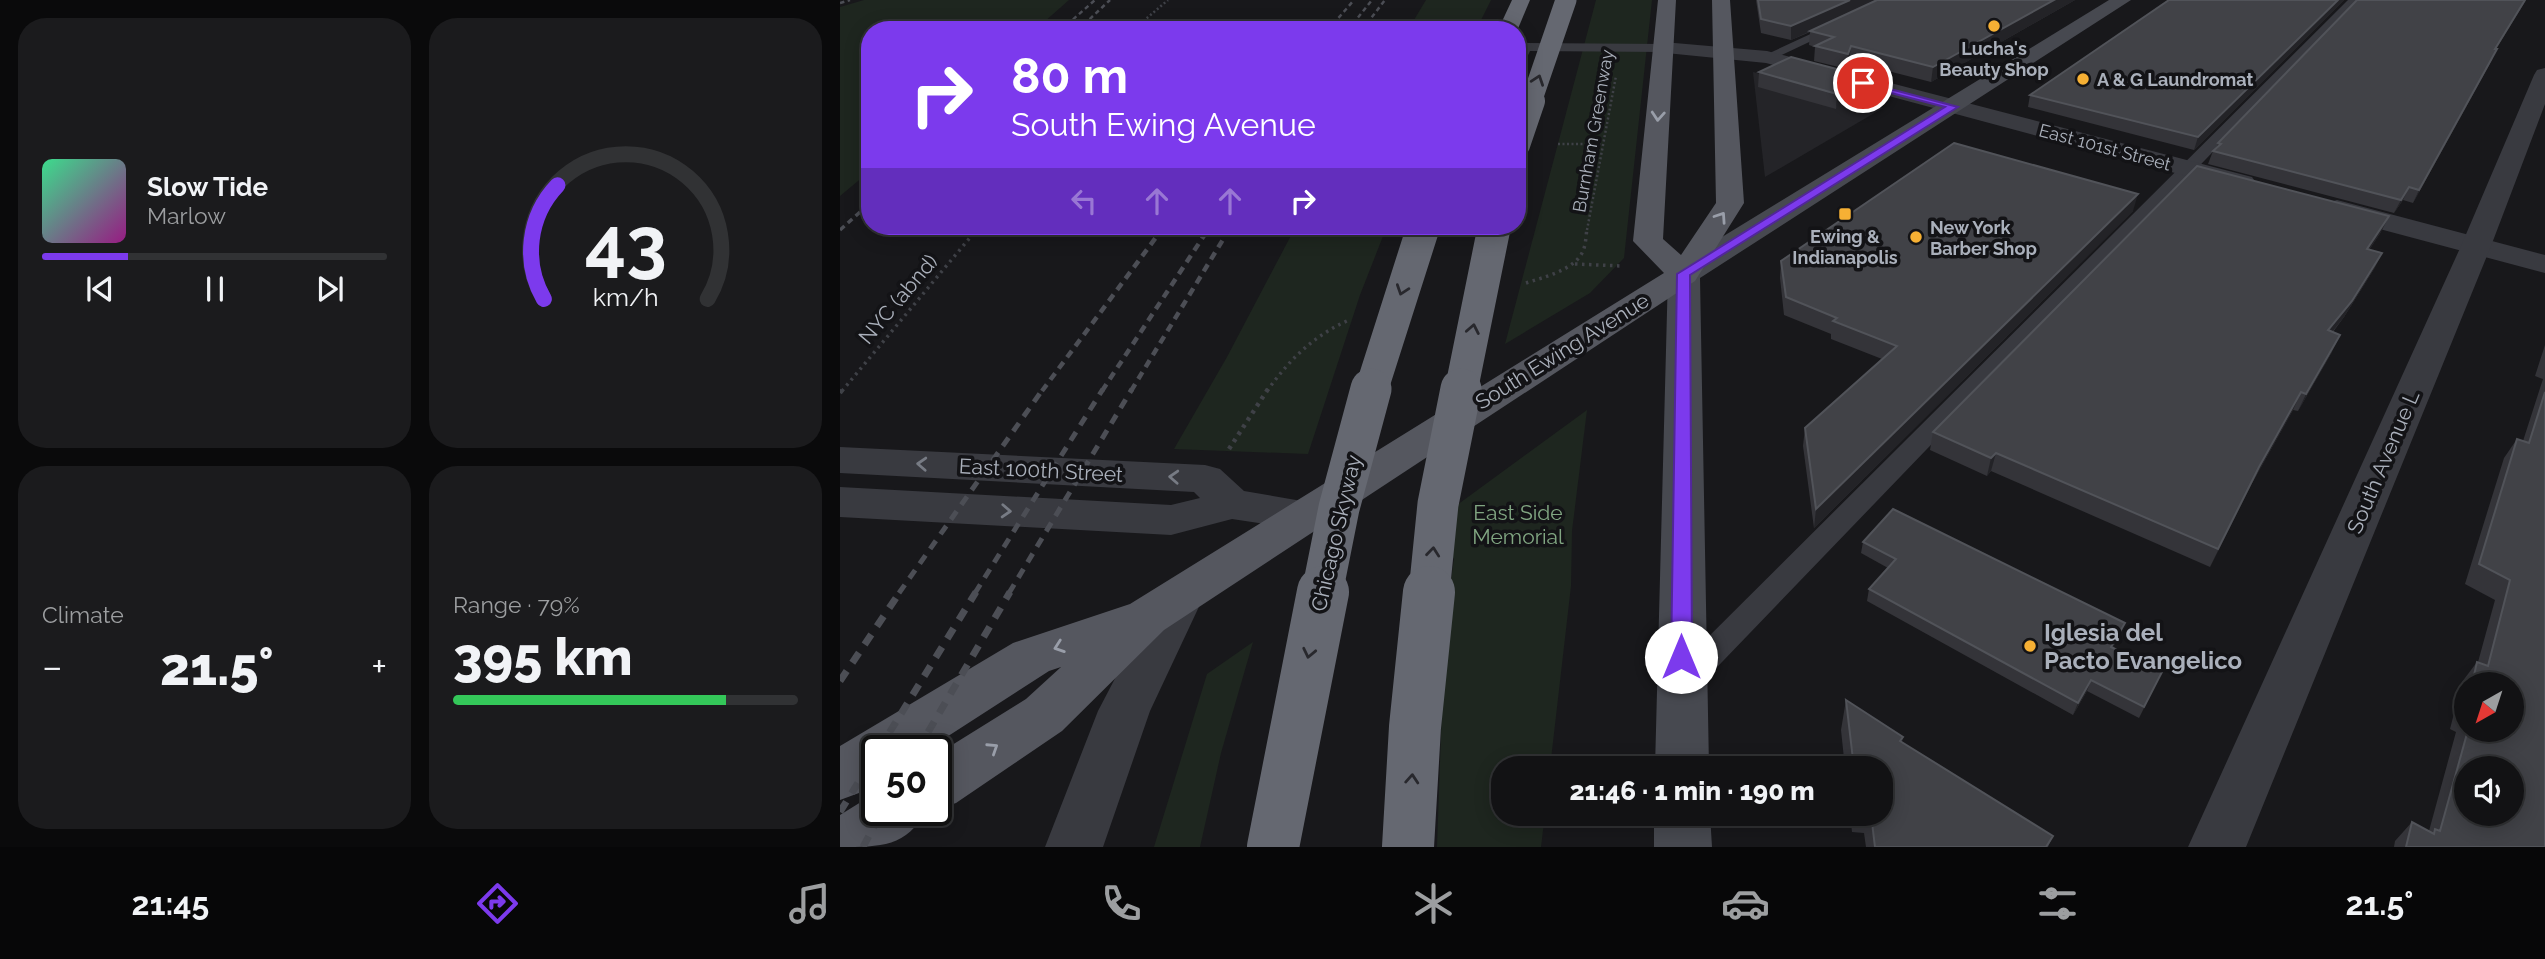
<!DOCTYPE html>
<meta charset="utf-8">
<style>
body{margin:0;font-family:Raleway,sans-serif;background:#1b1b1d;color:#f1f3f6;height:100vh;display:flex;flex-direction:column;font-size:26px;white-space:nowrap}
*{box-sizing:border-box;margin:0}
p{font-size:23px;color:#9c9ea0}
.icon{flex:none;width:38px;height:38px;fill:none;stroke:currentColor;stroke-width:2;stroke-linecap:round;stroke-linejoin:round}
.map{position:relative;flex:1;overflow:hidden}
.drawer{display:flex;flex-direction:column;gap:18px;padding:18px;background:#0a0a0b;width:840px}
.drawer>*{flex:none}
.hud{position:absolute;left:21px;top:21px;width:665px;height:214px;border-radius:28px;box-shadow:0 4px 18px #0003,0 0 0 2px #313234;background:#7c3aed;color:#fff;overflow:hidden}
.needle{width:46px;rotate:219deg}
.controls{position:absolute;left:1614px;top:672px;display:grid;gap:14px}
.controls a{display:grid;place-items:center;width:70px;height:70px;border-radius:50%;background:#121214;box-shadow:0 4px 18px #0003,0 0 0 2px #313234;font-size:35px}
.speed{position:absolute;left:21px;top:735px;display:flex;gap:14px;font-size:35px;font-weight:700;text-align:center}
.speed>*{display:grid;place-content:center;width:91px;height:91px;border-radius:50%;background:#121214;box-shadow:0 4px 18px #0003,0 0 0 2px #313234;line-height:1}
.speed .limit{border:4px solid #111;border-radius:10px;background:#fff;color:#111}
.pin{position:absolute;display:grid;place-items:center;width:60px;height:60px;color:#fff;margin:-30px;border:4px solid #fff;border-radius:50%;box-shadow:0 2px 7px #0007}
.me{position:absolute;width:77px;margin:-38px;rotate:0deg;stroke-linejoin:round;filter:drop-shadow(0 0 5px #0008)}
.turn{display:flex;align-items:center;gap:24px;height:147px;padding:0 35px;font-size:32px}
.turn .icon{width:91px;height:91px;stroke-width:2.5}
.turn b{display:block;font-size:49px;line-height:60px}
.lanes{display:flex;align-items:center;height:66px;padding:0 35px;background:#0003;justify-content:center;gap:35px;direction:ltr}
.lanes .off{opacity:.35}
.big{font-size:52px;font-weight:800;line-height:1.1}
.drawer .card{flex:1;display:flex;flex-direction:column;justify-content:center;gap:10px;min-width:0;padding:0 24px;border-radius:28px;background:#1b1b1d}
.drawer .dial{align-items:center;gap:0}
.dial svg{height:182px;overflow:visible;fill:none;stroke:#313234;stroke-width:7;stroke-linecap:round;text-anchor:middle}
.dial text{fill:#f1f3f6;stroke:none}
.song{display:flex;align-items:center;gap:21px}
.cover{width:84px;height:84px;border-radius:10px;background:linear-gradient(135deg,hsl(150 70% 55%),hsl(310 70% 35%))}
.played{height:7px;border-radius:4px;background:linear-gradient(90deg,#7c3aed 25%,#313234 25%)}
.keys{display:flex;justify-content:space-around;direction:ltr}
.heat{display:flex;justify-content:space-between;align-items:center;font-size:38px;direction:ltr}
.charge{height:10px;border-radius:5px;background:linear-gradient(90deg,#34c759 79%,#313234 0)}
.drawer .tiles{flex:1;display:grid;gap:18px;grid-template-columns:repeat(2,1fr)}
.trip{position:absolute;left:651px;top:756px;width:402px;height:70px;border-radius:28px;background:#121214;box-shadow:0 4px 18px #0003,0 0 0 2px #313234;font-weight:800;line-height:70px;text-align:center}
.dock{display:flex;height:112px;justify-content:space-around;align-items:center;background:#070708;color:#9c9ea0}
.dock .icon{width:49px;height:49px}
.dock .on{color:#7c3aed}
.dock b{font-size:32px;color:#f1f3f6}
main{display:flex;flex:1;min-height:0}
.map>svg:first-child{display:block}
.built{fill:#242428}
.green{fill:#1e261f}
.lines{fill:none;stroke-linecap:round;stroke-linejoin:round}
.path-far2{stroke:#3f4147;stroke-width:2.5;stroke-dasharray:2 2.5;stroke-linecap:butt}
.path-far1{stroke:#3f4147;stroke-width:3.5;stroke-dasharray:2.5 4.5;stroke-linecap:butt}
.path{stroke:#3f4147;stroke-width:4.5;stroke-dasharray:3.5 5;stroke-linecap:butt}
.service{fill:#393a40;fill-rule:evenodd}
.minor{fill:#393a40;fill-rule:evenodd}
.tertiary{fill:#393a40;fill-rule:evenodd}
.secondary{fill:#474950;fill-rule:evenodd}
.primary{fill:#55575f;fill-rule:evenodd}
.motorway{fill:#656871;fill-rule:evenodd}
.rail-far4{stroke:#4c4e55;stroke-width:2.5;stroke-dasharray:4.5 3.5;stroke-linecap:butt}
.rail-far3{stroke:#4c4e55;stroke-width:3.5;stroke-dasharray:6 4.5;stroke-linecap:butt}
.rail-far2{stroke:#4c4e55;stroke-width:4.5;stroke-dasharray:8 6;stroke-linecap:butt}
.rail-far1{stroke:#4c4e55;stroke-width:5;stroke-dasharray:10 8;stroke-linecap:butt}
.rail{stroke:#4c4e55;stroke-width:7;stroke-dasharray:12 10;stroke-linecap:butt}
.motorway-bridge-far4{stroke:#656871;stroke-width:21}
.motorway-bridge-far3{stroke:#656871;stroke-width:26}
.motorway-bridge-far2{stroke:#656871;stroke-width:33}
.motorway-bridge-far1{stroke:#656871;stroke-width:41}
.motorway-bridge{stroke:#656871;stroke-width:52}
.wall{fill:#343439;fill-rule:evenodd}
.shaded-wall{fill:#232327}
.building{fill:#414247;stroke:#515359;stroke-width:2;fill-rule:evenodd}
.oneway{stroke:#28282d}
.oneway2{stroke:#999ea9}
.oneway3{stroke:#777b84}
.route{fill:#7c3aed;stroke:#51269a;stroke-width:2}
.poi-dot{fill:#f6b034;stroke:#131316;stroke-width:2.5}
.labels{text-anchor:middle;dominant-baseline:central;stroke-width:7;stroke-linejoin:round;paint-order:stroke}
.far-poi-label{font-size:18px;font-weight:bold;fill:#aab0bb;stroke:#131316}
.far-street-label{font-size:18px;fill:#aab0bb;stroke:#131316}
.street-label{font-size:21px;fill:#aab0bb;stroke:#131316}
.park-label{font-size:21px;fill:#81a682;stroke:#131316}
.near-poi-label{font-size:24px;font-weight:bold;fill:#aab0bb;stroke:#131316;text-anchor:start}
</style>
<main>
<section class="drawer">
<div class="tiles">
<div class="card">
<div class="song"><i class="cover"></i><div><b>Slow Tide</b><p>Marlow</p></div></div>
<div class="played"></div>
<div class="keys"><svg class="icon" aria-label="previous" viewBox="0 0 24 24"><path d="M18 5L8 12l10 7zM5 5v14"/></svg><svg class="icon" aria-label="pause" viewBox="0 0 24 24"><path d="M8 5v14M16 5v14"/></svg><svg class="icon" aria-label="next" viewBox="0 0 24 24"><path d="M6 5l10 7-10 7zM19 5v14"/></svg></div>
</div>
<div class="card dial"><svg viewBox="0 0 100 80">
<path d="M14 69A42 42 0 1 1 86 69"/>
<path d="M14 69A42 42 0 0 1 20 19" stroke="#7c3aed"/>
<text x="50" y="56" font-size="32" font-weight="700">43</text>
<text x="50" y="72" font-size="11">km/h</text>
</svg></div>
<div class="card"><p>Climate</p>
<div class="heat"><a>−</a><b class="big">21.5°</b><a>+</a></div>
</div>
<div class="card"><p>Range · 79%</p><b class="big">395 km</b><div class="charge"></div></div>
</div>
</section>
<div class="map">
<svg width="1705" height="847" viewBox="0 0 1705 847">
<rect width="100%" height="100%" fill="#18181b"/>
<path class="built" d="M 913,72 L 1043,108 L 925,177 Z"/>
<path class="green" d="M 24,0 L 229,0 L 195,30 L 30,30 L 30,171 L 0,196 L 0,7 Z
M 586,0 L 651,0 L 636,30 L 568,30 Z
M 756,0 L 812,0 L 784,258 L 750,293 L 665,344 Z
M 456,226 L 547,226 L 520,295 L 468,454 L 334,449 L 387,357 Z
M 747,410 L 732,531 L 731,586 L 710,768 L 663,768 L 663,814 L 705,814 L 701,847 L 597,847 L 605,622 L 614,559 L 595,537 L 602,516 Z
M 413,642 L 381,753 L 360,847 L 314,847 L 367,674 Z"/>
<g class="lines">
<path class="path-far2" d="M 293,30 L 328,0
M 718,144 L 763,144
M 136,230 L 140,226
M 747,230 L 776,76"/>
<path class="path-far1" d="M 735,264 L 782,266
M 686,283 C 704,277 735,270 743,251 C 746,244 746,235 747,228
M 2,391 L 138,228
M 427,391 C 450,359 473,336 509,320"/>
<path class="path" d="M 0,393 L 3,389
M 389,449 L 428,389"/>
<path class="service" d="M 1044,0 L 1058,0 L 931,60 L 927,61 L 921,57 Z
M 1508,0 L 1519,0 L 857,688 L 846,691 L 835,688 L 831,679 L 835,670 Z
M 685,43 L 823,44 L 829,48 L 823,52 L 690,51 L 683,66 L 677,70 L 677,51 L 681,44 Z"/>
<path class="minor" d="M 823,42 L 927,51 L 1412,177 L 1416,183 L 1412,189 L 1402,191 L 926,63 L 816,52 L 813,48 L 816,44 Z
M 1497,200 L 1705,255 L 1705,273 L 1487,215 L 1483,209 L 1487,203 Z
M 0,447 L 365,465 L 380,469 L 404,491 L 479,504 L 485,515 L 479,526 L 464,530 L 392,519 L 331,535 L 0,517 L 0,487 L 331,505 L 360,498 L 354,492 L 0,473 Z"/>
<path class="tertiary" d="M 1705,68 L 1705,104 L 1651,246 L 1406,847 L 1348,847 L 1621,246 L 1694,75 L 1697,70 Z
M 341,578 L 357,583 L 364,596 L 310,711 L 263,847 L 205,847 L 258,711 L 325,583 Z"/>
<path class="secondary" d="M 1269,0 L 1291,0 L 860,278 L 869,768 L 815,768 L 828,274 L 833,267 Z
M 814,814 L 870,814 L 872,847 L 814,847 Z"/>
<path class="primary" d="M 818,0 L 836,0 L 823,239 L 841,255 L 876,203 L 872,0 L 890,0 L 904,203 L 855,281 L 324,630 L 222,731 L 116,803 L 96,810 L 96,755 L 186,699 L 221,667 L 209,671 L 85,751 L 37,751 L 37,781 L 19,793 L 0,800 L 0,746 L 173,643 L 290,604 L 824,273 L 793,241 Z
M 37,792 L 37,810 L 86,810 C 67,847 41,847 0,847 L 0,815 Z"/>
<path class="motorway" d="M 672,0 L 690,0 L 677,31 L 658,30 Z"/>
<path class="rail-far4" d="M 0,3 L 10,0
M 221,30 L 255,0
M 238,30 L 270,0
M 488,30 L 514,0
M 508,30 L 532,0
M 522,30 L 545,0"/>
<path class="rail-far3" d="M 0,230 L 30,203
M 322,230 L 325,226
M 368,230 L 371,226
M 388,230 L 391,226"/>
<path class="rail-far2" d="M 202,391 L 323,228
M 262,391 L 369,228
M 291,391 L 390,228"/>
<path class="rail-far1" d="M 59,593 L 203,389
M 135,593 L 263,389
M 169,593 L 292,389"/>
<path class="rail" d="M 0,681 L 60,592
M 38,751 L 136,592
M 77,751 L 170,592
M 0,812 L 37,752
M 23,847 L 43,810"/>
<path class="motorway-bridge-far4" d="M 691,102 L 726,0"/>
<path class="motorway-bridge-far3" d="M 677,145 L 692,101
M 583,230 L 584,226
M 653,230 L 654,226"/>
<path class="motorway-bridge-far2" d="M 531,391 L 583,228
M 621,391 L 654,228"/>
<path class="motorway-bridge-far1" d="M 482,593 L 499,508 L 531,389
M 589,593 L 598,504 L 621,389"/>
<path class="motorway-bridge" d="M 433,847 L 483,592
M 568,847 L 575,727 L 589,592"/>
</g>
<path class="wall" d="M 916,0 L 1235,0 L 1091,82 L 1009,61 L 1007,69 L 974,61 L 975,47 L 969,45 L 970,32 L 951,40 L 921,33 Z
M 1329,0 L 1504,0 L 1354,150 L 1188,107 L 1190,95 Z
M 1517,0 L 1686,0 L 1656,49 L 1652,60 L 1573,203 L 1563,200 L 1554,213 L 1368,164 L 1373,151 L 1376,149 L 1378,143 Z
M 919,72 L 1002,86 L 996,109 L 918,87 Z
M 1293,211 L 974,528 L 963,446 L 965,428 L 1042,359 L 991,339 L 991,334 L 944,315 L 940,278 L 941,261 Z
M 1541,232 L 1529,250 L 1542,253 L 1534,269 L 1504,317 L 1493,332 L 1492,352 L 1458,411 L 1453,410 L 1411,485 L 1370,567 L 1151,471 L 1147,476 L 1090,450 L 1093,432 Z
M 1705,345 L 1705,847 L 1554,847 L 1555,841 L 1572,822 L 1589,831 L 1616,732 L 1610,729 L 1622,682 L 1637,662 L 1638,662 L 1655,600 L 1625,584 L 1664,458 L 1677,439 L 1683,441 L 1703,379 L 1695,376 ZM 1626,684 L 1671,684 L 1671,730 L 1626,730 Z
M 1023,542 L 1285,623 L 1273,647 L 1322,672 L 1299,718 L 1247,691 L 1233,715 L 1027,601 L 1029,589 L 1048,568 L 1021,553 Z
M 1006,700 L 1063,737 L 1062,742 L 1213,836 L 1208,847 L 1026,847 L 1024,833 L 1012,832 L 1010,814 L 1041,814 L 1041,768 L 1005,768 L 1001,730 Z"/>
<path class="shaded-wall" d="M 1010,0 L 1038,0 L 951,40 L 951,26 Z
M 1214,0 L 1235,0 L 1091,82 L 1093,67 Z
M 1498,0 L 1504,0 L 1354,150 L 1358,137 Z
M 1685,0 L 1686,0 L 1685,2 L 1649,60 L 1655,49 Z
M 1011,46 L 1009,61 L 1007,69 L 1008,54 Z
M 1652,60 L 1573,203 L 1579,190 Z
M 1004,71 L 1002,86 L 996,109 L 997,94 Z
M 1569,187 L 1563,200 L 1554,213 L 1561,200 Z
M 1298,194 L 1293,211 L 974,528 L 976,509 Z
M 1549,216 L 1541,232 L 1519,265 L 1527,249 Z
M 1542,253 L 1534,269 L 1504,317 L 1480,347 L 1488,330 Z
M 1500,335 L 1492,352 L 1458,411 L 1466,394 Z
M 1461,392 L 1453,410 L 1411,485 L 1370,567 L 1419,467 Z
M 1156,453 L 1151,471 L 1147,476 L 1151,458 Z
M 1285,623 L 1280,635 L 1267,658 L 1271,647 Z
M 1251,680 L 1247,691 L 1233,715 L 1238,703 Z"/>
<path class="building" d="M 918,0 L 1010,0 L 951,26 L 921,19 Z
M 1037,0 L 1214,0 L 1093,67 L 1011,46 L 1008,54 L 975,46 L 994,37 L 970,31 Z
M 1329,0 L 1498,0 L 1358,137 L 1190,95 Z
M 1517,0 L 1685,0 L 1655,49 L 1657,49 L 1579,190 L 1569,187 L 1561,200 L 1373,151 L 1381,144 L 1378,143 Z
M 951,57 L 1004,71 L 997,94 L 919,72 Z
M 1114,143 L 1298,194 L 976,509 L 965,428 L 1057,346 L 993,321 L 997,318 L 946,297 L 941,261 Z
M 1357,166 L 1549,216 L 1527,249 L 1542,253 L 1512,301 L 1488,330 L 1500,335 L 1466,394 L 1461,392 L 1419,467 L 1378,549 L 1156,453 L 1151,458 L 1093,432 Z
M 1705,392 L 1705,847 L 1566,847 L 1572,822 L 1594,834 L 1595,829 L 1600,831 L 1628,730 L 1671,730 L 1671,684 L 1632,684 L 1637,662 L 1648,666 L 1670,580 L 1639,564 L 1677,439 L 1689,443 ZM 1626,768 L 1671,768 L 1671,814 L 1626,814 Z
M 1053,509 L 1285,623 L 1271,647 L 1322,672 L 1304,707 L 1251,680 L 1238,703 L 1029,589 L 1056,559 L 1023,542 Z
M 1006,700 L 1063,737 L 1060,741 L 1213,836 L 1206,847 L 1035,847 L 1031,814 L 1041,814 L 1041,768 L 1014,768 Z"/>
<defs><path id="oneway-chevron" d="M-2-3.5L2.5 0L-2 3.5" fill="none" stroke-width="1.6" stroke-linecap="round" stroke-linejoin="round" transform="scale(1.75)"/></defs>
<g class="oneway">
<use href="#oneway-chevron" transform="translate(698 80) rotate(-71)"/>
<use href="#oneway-chevron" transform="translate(562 290) rotate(109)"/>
<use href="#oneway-chevron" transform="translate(633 329) rotate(-79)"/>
<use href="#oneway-chevron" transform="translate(593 552) rotate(-84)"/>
<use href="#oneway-chevron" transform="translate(469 653) rotate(102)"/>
<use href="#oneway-chevron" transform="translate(572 779) rotate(-86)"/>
</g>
<g class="oneway2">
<use href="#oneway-chevron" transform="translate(818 116) rotate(94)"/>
<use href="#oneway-chevron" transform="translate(881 217) rotate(-56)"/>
<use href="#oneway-chevron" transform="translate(219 647) rotate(161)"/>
<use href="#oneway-chevron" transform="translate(153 748) rotate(-33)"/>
</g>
<g class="oneway3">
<use href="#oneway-chevron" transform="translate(82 464) rotate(-177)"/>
<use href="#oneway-chevron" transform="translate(334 477) rotate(-177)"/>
<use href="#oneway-chevron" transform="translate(166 511) rotate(3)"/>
</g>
<path class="route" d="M 1020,81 L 1118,107 L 850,275 L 852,657 L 849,663 L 841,665 L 834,663 L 831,657 L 837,274 L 1105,107 L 1020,85 Z"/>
<g class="poi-dot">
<circle cx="1154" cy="26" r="7"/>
<circle cx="1243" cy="79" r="7"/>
<rect x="998" y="207" width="14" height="14" rx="3.5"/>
<circle cx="1076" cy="237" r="7"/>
<circle cx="1190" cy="646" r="7"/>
</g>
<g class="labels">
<g class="far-poi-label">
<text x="1154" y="48">Lucha's<tspan x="1154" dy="21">Beauty Shop</tspan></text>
<text x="1257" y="79" text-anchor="start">A &amp; G Laundromat</text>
<text x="1090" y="227" text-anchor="start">New York<tspan x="1090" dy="21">Barber Shop</tspan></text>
<text x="1005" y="236">Ewing &amp;<tspan x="1005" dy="21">Indianapolis</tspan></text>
</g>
<g class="far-street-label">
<text transform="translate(753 131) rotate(-80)">Burnham Greenway</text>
<text transform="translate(1265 147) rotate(15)">East 101st Street</text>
</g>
<g class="street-label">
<text transform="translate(58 299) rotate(-50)">NYC (abnd)</text>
<text transform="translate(722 351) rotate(-32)">South Ewing Avenue</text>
<text transform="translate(1543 462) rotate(-67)">South Avenue L</text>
<text transform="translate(201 470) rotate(3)">East 100th Street</text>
<text transform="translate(496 533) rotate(-77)">Chicago Skyway</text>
</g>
<g class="park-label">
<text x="678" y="512">East Side<tspan x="678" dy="24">Memorial</tspan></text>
</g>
<g class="near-poi-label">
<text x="1204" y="632">Iglesia del<tspan x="1204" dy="28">Pacto Evangelico</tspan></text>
</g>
</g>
</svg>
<div class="controls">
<a><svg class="needle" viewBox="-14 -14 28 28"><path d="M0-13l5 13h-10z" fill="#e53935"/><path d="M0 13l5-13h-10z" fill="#9c9ea0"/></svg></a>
<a><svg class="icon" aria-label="sound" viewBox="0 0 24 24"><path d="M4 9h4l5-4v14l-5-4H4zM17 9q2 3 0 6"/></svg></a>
</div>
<div class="speed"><div class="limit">50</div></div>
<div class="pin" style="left:1023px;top:83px;background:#d93025"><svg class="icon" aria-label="arrive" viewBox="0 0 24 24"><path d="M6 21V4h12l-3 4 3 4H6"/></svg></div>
<svg class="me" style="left:841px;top:657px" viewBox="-20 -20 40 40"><circle r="19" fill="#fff"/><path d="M0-13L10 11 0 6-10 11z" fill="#7c3aed"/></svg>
<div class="trip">21:46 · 1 min · 190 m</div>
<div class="hud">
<div class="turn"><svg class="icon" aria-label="right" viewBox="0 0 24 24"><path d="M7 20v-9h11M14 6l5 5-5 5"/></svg><div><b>80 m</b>South Ewing Avenue</div></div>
<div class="lanes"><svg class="icon off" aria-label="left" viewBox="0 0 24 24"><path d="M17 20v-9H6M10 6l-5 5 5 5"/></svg><svg class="icon off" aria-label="ahead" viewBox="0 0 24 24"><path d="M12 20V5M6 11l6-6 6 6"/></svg><svg class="icon off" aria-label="ahead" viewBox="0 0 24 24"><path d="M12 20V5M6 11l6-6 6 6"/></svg><svg class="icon" aria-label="right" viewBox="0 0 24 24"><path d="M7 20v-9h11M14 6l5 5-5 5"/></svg></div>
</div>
</div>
</main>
<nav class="dock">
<b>21:45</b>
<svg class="icon on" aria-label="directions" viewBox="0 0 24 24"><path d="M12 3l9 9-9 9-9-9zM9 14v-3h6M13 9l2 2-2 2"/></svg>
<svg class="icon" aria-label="music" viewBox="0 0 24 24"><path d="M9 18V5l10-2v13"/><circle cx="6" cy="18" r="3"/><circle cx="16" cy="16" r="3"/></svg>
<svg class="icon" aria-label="phone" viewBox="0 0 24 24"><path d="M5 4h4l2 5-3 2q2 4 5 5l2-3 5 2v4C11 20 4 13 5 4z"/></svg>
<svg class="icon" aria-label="climate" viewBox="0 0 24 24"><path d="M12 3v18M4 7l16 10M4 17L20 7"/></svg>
<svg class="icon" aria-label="car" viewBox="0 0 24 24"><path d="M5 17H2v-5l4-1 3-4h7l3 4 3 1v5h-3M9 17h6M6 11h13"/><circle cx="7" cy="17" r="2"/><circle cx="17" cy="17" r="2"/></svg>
<svg class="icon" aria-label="filters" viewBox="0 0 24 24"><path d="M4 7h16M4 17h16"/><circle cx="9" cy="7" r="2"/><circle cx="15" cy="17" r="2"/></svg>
<b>21.5°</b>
</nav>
